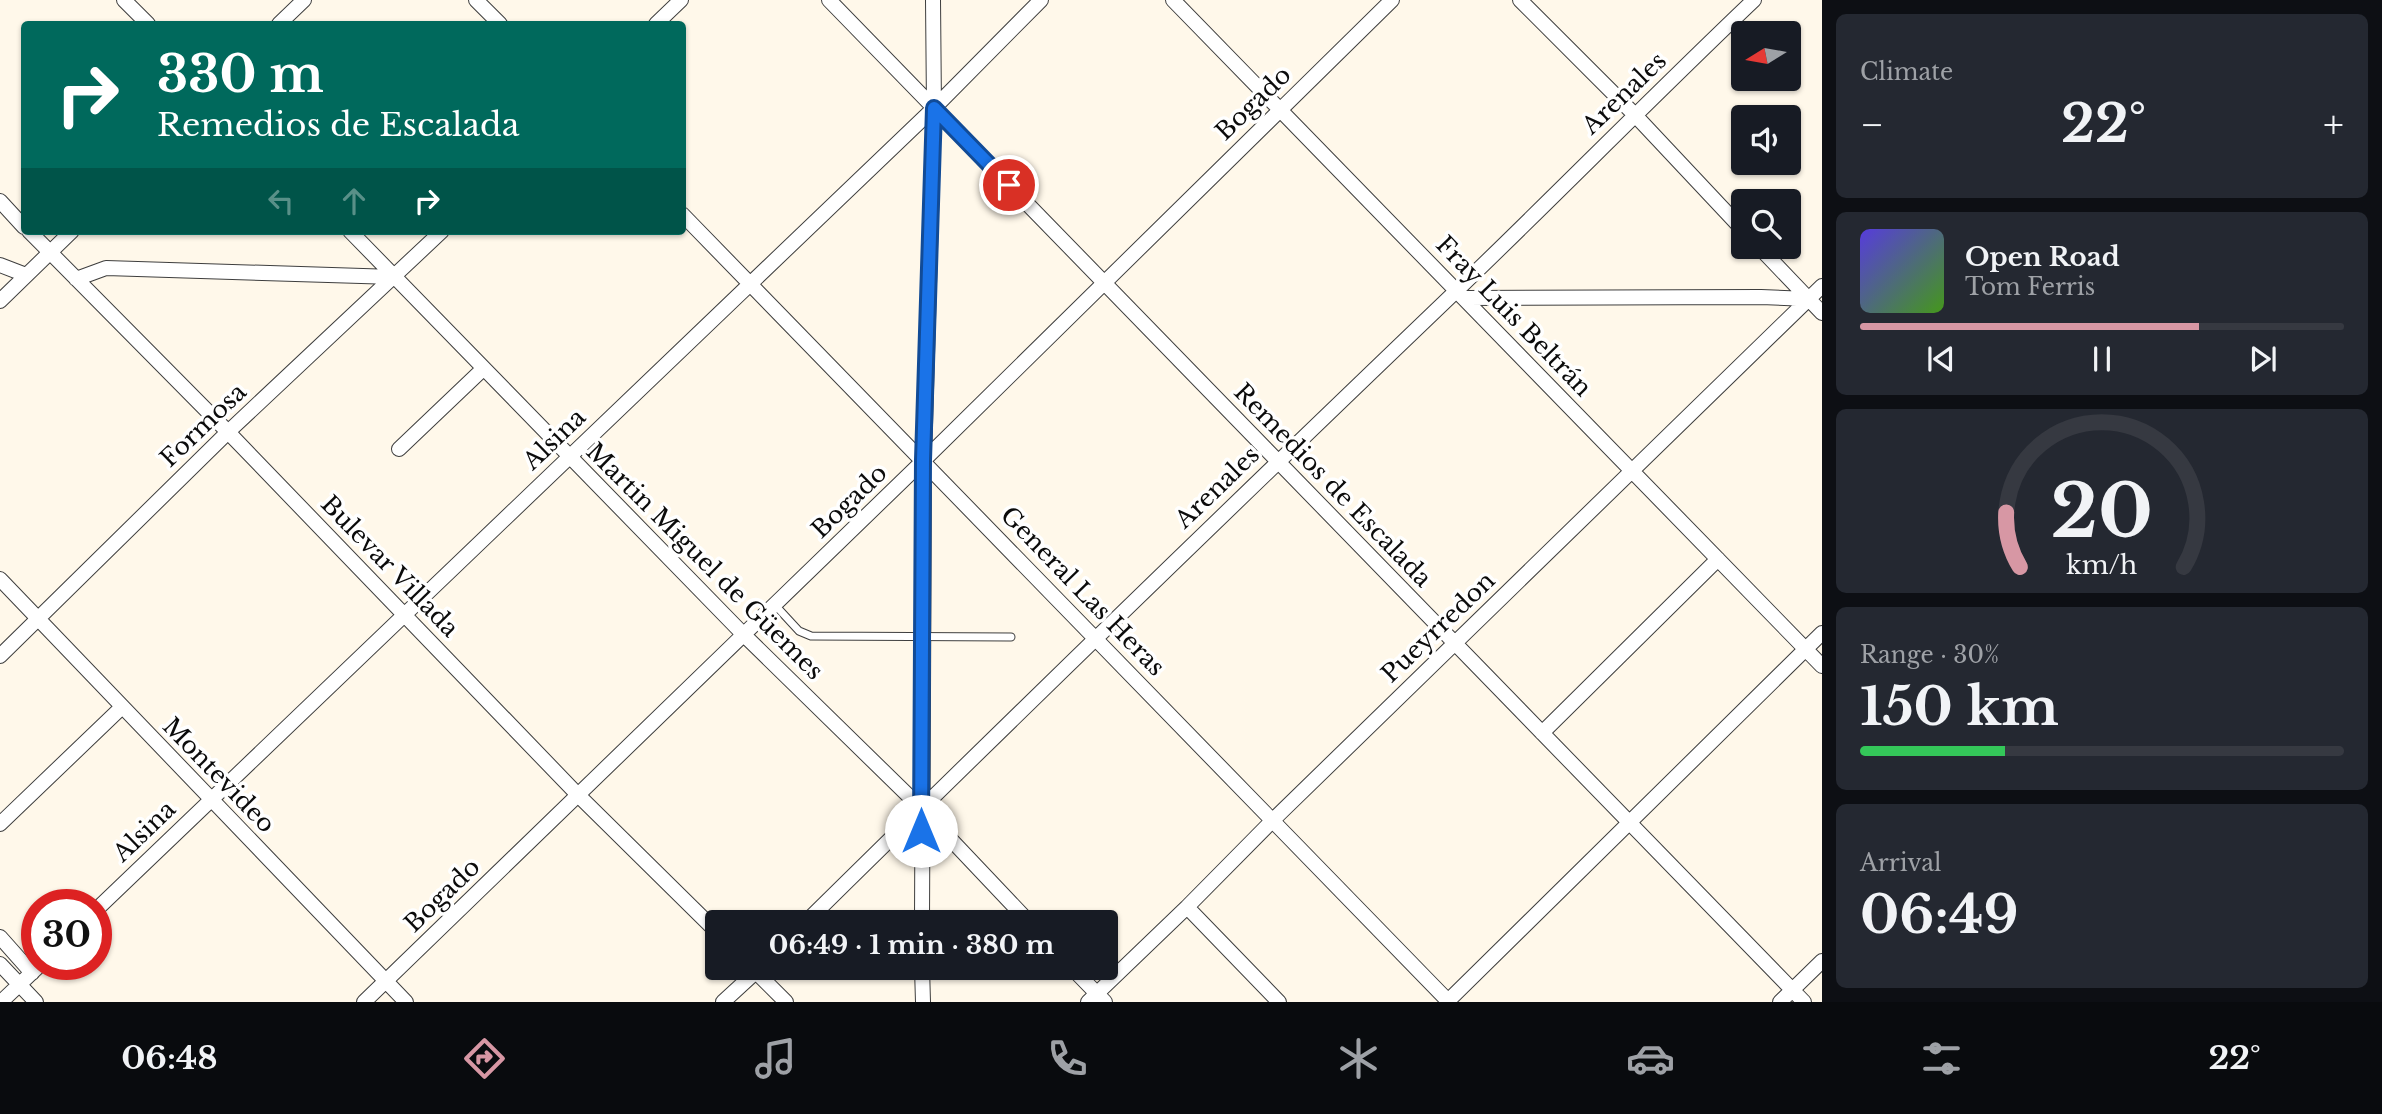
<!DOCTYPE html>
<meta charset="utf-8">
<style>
body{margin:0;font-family:"Libre Baskerville",serif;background:#242831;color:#f1f3f6;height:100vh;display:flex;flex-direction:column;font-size:26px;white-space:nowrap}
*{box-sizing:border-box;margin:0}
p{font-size:23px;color:#9ea1a6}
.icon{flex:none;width:38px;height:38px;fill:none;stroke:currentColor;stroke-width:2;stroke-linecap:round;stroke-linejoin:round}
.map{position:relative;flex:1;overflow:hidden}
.sheet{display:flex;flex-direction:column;gap:14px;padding:14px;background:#0d0f14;width:560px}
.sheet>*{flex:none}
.guide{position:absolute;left:21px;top:21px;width:665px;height:214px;border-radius:7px;box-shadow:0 2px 5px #0004;background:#00695c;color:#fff;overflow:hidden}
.needle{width:46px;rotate:259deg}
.fabs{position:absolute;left:1731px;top:21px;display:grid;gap:14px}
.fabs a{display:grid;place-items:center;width:70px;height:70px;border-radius:7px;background:#171b24;box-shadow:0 2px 5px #0004;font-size:35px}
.speed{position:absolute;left:21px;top:889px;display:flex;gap:14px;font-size:35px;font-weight:700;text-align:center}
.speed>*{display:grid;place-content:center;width:91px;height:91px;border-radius:50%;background:#171b24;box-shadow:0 2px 5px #0004;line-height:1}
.speed .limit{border:10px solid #d22;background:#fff;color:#111}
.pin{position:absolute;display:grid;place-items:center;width:60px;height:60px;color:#fff;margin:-30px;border:4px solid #fff;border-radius:50%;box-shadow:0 2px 7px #0007}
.me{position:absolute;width:77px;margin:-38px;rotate:0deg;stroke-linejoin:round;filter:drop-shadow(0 0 5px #0008)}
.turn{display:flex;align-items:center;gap:24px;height:147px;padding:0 21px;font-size:32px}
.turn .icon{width:91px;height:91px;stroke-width:2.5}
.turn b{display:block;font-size:49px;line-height:60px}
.lanes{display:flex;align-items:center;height:66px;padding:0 21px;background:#0003;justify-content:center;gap:35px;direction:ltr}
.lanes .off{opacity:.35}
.big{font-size:52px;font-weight:800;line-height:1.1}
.sheet .tile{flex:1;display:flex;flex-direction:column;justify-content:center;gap:10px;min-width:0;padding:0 24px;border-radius:10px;background:#242831}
.sheet .dial{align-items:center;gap:0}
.dial svg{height:182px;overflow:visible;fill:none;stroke:#363941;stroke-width:7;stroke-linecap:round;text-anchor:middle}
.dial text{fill:#f1f3f6;stroke:none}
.song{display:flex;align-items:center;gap:21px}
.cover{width:84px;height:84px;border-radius:10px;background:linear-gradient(135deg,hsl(250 70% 55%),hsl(100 70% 35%))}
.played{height:7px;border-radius:4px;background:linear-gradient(90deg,#d797a4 70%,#363941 70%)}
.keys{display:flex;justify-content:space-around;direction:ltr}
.heat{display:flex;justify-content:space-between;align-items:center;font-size:38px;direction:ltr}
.charge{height:10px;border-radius:5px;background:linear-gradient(90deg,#34c759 30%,#363941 0)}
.trip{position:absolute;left:705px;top:910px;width:413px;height:70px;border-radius:7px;background:#171b24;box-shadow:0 2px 5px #0004;font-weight:800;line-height:70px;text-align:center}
.menu{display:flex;height:112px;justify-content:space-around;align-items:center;background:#090b0e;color:#9ea1a6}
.menu .icon{width:49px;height:49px}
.menu .selected{color:#d797a4}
.menu b{font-size:32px;color:#f1f3f6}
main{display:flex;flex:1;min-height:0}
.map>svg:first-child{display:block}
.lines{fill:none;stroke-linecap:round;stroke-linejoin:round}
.service-casing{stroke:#3e3e3e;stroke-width:9}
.minor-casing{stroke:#3e3e3e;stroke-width:16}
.service{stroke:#fff;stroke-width:7}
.minor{stroke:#fff;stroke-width:14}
.route-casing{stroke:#114b97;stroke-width:18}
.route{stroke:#1a73e8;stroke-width:12}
.labels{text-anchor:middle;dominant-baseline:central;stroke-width:7;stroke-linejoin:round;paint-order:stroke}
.street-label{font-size:24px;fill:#0b0b0b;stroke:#fff}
</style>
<main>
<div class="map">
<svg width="1822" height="1002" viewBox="0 0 1822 1002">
<rect width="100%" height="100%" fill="#fff8ea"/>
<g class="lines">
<defs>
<path id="service" d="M 775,605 L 799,631 L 811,636 L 1011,637"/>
<path id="minor" d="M 124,0 L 148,24
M 476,0 L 500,24
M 829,0 L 1804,1002
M 1173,0 L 1822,666
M 1520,0 L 1634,114 L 1743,230
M 279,24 L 304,0
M 656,24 L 681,0
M 0,201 L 24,227
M 682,214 L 1449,1002
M 29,231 L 228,432 L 578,795 L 718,933
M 350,231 L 744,635 L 921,808 L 1029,922
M 1759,247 L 1822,313
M 0,265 L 26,275
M 76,279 L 106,268 L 394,277
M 1465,298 L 1761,297 L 1809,299
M 0,301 L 72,231
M 399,449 L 483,369
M 0,579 L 406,1002
M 0,656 L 228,432 L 442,231
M 1542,733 L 1718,559
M 0,824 L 122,707
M 1187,907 L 1279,1002
M 96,910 L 934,108 L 1041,0
M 806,922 C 1020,711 1237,501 1454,293 C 1555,196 1653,96 1754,0
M 922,922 L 924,460 L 934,108 L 933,0
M 0,937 L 32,973
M 0,964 L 36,1002
M 752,968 L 786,1002
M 922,968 L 923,1002
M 1072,968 L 1105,1002
M 1,1002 L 41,964
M 364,1002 L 924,460 L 1392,0
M 723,1002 L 760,968
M 1088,1002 L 1187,907 L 1273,820 L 1822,286
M 1447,1002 L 1822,633
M 1780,1002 L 1822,961"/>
</defs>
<use href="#service" class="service-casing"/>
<use href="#minor" class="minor-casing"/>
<use href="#service" class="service"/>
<use href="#minor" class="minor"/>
</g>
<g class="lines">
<defs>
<path id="route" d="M 921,831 L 923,460 L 934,108 L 1009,185"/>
</defs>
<use href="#route" class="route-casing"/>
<use href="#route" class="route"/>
</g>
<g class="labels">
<g class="street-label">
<text transform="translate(1624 93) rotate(-44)">Arenales</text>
<text transform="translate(1253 103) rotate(-44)">Bogado</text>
<text transform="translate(1514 316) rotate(46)">Fray Luis Beltrán</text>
<text transform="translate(203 425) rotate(-44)">Formosa</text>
<text transform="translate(554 439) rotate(-44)">Alsina</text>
<text transform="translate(1333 485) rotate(46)">Remedios de Escalada</text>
<text transform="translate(1217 487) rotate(-44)">Arenales</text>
<text transform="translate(849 501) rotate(-44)">Bogado</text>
<text transform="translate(705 561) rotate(45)">Martin Miguel de Güemes</text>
<text transform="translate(390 566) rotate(46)">Bulevar Villada</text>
<text transform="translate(1083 591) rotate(46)">General Las Heras</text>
<text transform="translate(1438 627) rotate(-44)">Pueyrredon</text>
<text transform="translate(219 775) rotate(46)">Montevideo</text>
<text transform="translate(144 831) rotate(-44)">Alsina</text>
<text transform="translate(442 895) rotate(-44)">Bogado</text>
</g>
</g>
</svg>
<div class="fabs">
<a><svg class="needle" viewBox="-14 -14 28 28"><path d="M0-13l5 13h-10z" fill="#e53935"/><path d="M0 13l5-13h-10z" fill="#9ea1a6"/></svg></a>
<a><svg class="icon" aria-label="sound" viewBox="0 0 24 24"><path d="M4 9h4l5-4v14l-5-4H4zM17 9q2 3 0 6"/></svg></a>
<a><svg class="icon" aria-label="search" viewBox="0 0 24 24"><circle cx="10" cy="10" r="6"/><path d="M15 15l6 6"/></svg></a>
</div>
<div class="speed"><div class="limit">30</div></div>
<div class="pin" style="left:1009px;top:185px;background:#d93025"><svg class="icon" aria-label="arrive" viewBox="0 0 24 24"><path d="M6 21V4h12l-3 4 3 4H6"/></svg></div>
<svg class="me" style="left:921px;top:831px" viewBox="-20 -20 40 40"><circle r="19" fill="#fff"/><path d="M0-13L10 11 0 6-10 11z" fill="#1a73e8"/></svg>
<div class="trip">06:49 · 1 min · 380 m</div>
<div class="guide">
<div class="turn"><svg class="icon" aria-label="right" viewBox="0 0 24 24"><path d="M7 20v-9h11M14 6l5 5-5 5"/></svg><div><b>330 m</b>Remedios de Escalada</div></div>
<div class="lanes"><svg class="icon off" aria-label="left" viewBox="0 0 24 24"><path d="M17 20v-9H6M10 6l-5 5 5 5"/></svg><svg class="icon off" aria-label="ahead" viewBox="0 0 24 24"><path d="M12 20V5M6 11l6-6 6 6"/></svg><svg class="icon" aria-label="right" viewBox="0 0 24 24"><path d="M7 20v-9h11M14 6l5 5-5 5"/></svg></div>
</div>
</div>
<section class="sheet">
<div class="tile"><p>Climate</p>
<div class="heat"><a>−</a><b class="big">22°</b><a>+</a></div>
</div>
<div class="tile">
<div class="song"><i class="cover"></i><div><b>Open Road</b><p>Tom Ferris</p></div></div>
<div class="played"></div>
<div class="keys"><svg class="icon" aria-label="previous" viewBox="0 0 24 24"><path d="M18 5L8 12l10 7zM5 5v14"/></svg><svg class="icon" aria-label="pause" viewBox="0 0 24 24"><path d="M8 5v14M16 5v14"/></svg><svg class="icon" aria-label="next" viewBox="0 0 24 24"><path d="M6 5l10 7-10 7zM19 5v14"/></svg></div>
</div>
<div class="tile dial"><svg viewBox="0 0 100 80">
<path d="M14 69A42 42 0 1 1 86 69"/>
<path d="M14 69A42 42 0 0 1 8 45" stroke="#d797a4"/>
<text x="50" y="56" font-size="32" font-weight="700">20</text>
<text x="50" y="72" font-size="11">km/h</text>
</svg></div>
<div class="tile"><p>Range · 30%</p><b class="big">150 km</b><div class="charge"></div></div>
<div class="tile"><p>Arrival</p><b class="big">06:49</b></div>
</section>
</main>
<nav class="menu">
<b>06:48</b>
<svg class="icon selected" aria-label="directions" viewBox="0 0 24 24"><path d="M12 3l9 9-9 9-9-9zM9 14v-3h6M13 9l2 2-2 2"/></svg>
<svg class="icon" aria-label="music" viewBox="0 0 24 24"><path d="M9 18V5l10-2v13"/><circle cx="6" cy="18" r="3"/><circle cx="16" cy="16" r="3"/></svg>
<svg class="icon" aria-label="phone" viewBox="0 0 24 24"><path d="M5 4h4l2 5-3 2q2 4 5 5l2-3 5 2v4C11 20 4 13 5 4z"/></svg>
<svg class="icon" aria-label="climate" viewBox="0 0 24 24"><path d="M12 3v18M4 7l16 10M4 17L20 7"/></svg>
<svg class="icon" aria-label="car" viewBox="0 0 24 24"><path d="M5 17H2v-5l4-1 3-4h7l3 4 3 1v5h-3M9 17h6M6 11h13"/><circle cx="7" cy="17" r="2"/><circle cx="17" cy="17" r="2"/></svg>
<svg class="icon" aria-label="filters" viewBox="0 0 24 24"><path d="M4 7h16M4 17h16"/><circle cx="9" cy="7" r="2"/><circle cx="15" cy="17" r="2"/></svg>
<b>22°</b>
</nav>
